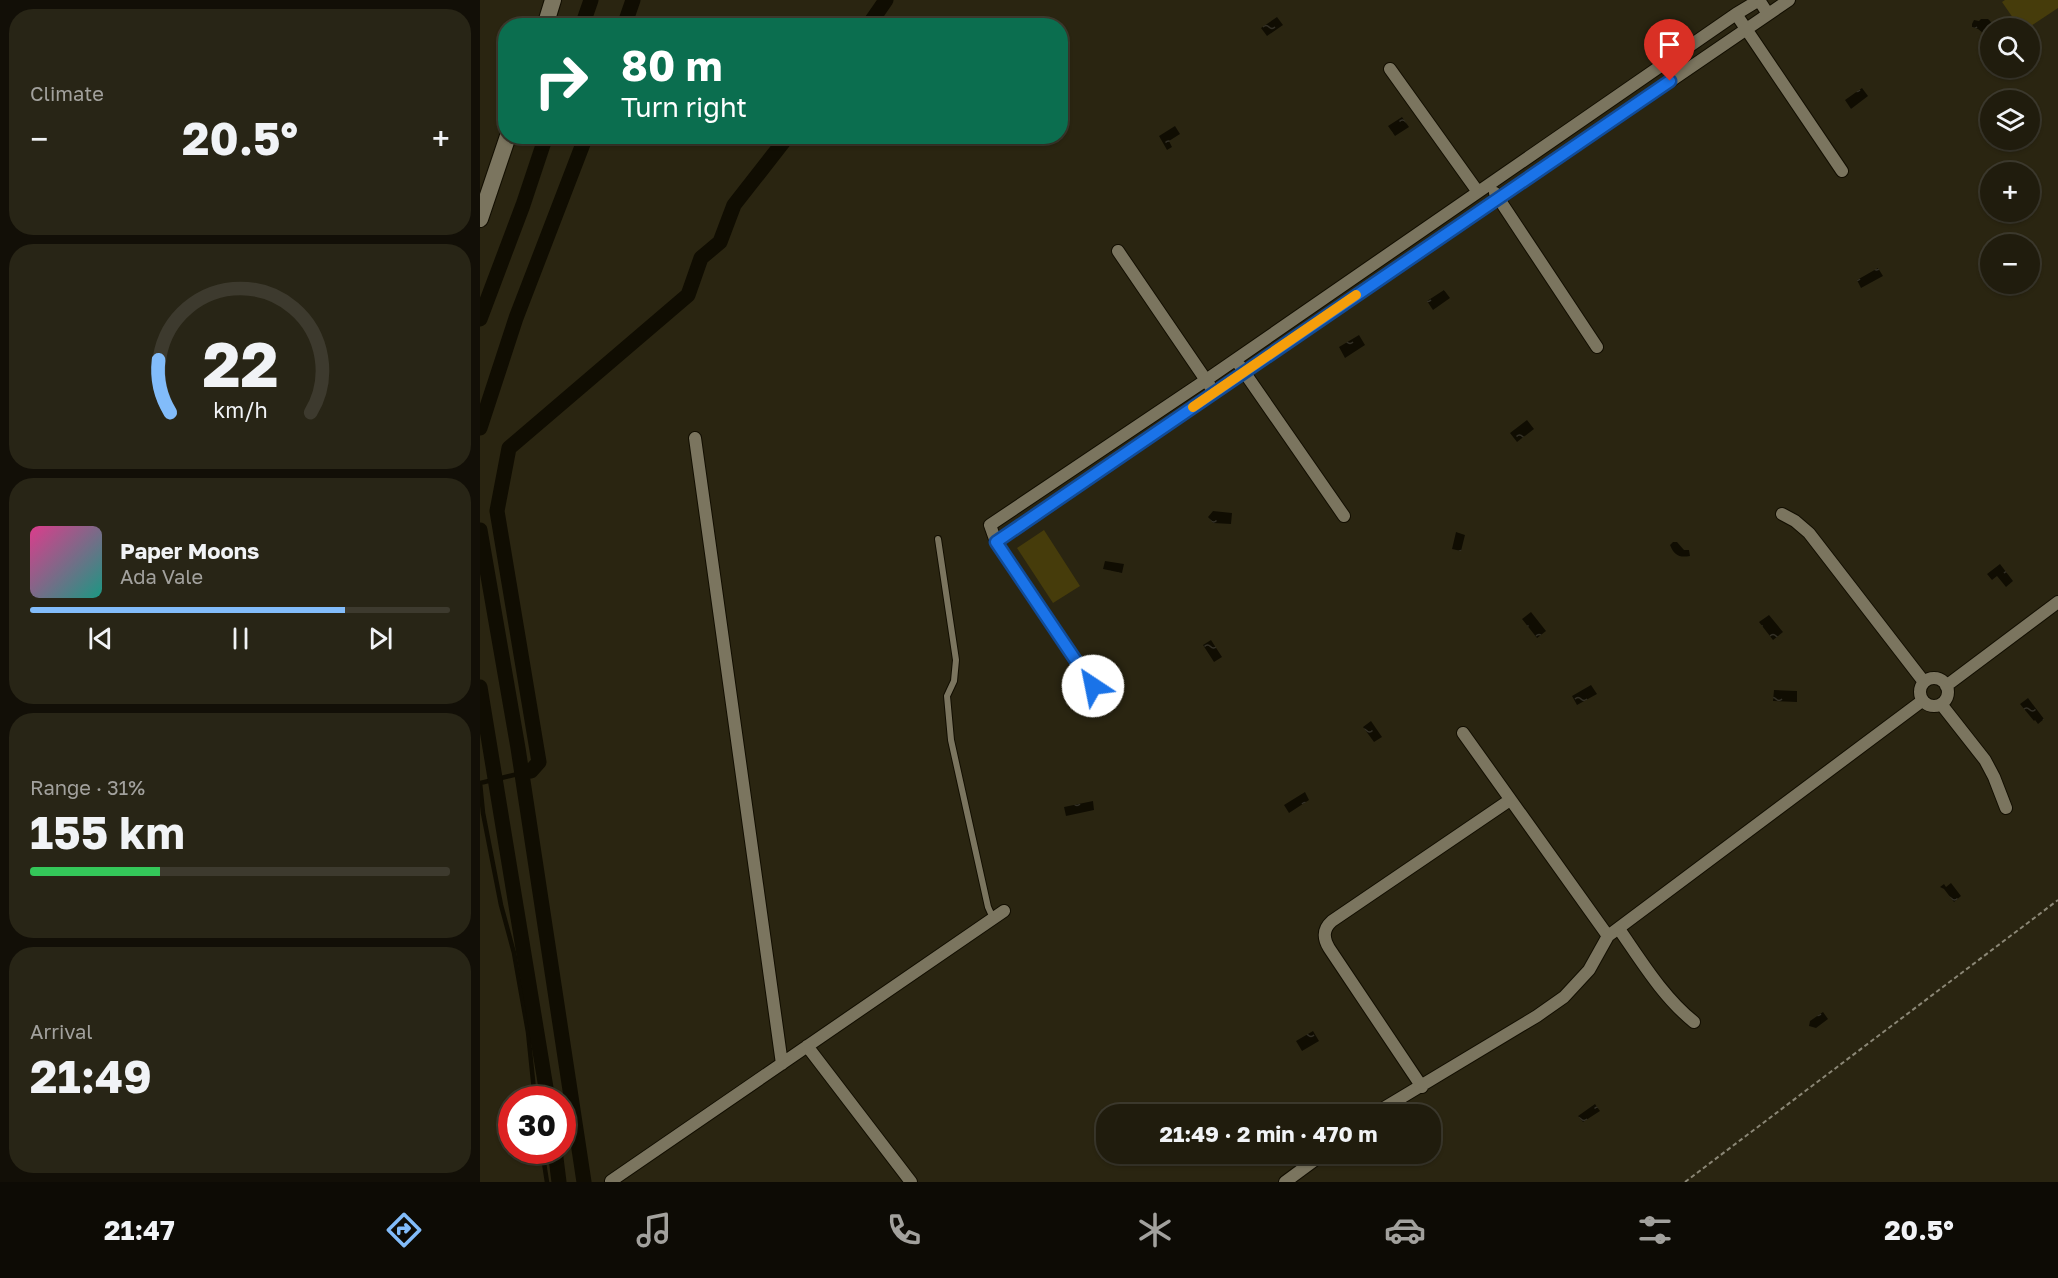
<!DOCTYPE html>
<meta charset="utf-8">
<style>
body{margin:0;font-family:"Golos Text",sans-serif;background:#282516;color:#f1f3f6;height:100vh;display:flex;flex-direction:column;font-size:22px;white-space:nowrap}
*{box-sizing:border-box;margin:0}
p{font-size:20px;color:#a2a19d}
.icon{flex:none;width:33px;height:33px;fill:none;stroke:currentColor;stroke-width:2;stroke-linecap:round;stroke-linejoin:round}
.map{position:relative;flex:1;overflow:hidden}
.drawer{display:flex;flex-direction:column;gap:9px;padding:9px;background:#120f07;width:480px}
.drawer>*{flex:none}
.banner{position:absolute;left:18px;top:18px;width:570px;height:126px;border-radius:24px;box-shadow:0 2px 4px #0004,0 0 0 2px #3d3a2e;background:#0b6e4f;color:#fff;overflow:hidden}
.controls{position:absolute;left:1500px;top:18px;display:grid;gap:12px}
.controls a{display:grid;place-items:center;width:60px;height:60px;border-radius:50%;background:#201c0d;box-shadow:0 2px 4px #0004,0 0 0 2px #3d3a2e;font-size:30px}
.speed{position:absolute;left:18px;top:1086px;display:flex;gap:12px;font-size:30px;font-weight:700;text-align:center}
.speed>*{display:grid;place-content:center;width:78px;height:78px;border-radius:50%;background:#201c0d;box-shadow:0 2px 4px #0004,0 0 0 2px #3d3a2e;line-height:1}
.speed .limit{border:9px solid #d22;background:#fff;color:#111}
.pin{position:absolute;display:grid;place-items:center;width:51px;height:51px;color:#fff;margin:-62px -26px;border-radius:50% 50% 50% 0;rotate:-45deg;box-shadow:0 0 6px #0007}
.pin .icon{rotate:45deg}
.me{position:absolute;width:66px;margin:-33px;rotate:326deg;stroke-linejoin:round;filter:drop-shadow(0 0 4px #0008)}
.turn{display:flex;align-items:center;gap:21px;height:126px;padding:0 24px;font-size:27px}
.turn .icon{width:78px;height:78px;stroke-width:2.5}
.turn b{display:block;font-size:42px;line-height:51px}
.big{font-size:45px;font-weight:700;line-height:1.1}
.drawer .tile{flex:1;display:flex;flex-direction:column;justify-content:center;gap:9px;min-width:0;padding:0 21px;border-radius:24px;background:#282516}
.drawer .dial{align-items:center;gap:0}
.dial svg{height:156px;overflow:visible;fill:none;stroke:#3d3a2e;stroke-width:7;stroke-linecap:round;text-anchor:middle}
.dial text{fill:#f1f3f6;stroke:none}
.song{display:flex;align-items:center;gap:18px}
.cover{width:72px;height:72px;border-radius:9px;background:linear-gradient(135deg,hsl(330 70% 55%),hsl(170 70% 35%))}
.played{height:6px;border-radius:3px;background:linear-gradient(90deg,#82bcfa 75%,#3d3a2e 75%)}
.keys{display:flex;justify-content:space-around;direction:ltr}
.heat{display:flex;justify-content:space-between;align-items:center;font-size:33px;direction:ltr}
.charge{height:9px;border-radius:4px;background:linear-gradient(90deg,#34c759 31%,#3d3a2e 0)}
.trip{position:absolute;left:616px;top:1104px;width:345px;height:60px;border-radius:24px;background:#201c0d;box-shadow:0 2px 4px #0004,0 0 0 2px #3d3a2e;font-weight:700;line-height:60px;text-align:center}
.menu{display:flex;height:96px;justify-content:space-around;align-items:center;background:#0d0b05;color:#a2a19d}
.menu .icon{width:42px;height:42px}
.menu .current{color:#82bcfa}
.menu b{font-size:27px;color:#f1f3f6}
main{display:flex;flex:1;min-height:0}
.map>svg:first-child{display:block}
.green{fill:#463c0b}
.water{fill:url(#water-ripples)}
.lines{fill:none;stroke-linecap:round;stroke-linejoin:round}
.stream{stroke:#100d02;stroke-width:4.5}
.canal{stroke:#100d02;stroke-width:15}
.service-casing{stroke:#120e00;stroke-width:8}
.minor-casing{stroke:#120e00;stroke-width:14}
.secondary-casing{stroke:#120e00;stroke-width:18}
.path{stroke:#8b8776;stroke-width:2;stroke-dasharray:4.5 3;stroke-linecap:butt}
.service{stroke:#7b755f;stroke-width:6}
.minor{stroke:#7b755f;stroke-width:12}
.secondary{stroke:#7b755f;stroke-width:16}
.route-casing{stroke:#114b97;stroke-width:15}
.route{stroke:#1a73e8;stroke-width:10}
.slow{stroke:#f59e0b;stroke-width:10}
</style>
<main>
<section class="drawer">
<div class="tile"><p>Climate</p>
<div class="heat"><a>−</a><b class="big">20.5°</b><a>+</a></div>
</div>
<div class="tile dial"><svg viewBox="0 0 100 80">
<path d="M14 69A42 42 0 1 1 86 69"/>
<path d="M14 69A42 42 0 0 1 8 42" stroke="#82bcfa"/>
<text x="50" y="56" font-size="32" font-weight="700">22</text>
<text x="50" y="72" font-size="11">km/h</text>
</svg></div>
<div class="tile">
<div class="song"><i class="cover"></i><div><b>Paper Moons</b><p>Ada Vale</p></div></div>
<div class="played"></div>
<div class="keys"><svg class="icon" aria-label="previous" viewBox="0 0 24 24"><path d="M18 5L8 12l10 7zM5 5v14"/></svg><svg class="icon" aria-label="pause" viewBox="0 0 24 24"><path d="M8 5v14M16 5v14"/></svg><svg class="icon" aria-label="next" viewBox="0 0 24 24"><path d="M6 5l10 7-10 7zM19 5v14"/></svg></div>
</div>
<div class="tile"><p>Range · 31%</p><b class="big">155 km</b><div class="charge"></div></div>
<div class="tile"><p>Arrival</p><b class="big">21:49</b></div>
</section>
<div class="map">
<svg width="1578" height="1182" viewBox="0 0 1578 1182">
<defs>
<pattern id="water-ripples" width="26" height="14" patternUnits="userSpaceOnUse" patternTransform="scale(1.5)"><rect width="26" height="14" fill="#100d02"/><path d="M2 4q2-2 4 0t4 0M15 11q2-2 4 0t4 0" fill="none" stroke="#343127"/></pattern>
</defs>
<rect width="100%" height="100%" fill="#2a2511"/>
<path class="green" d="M 1525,0 L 1578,0 L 1578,8 L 1548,28 L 1540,28 L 1522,2 Z
M 564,530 L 600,586 L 573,603 L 537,548 Z"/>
<path class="water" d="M 797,17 L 803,25 L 787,36 L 781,28 Z
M 1501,19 L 1508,19 C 1514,24 1512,27 1510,32 L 1503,33 L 1498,29 L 1492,27 L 1492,24 L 1494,20 L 1499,21 Z
M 1382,88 L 1388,96 L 1371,109 L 1365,100 Z
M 922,117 L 929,127 L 915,136 L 908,126 Z
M 695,126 L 700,134 L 689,141 L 692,147 L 687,150 L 679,136 Z
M 1398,268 L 1403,276 L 1381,288 L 1377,280 Z
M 964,290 L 970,298 L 953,310 L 947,301 Z
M 879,335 L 885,345 L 865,358 L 859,347 Z
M 1047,420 L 1054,429 L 1037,442 L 1030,433 Z
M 733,511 L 752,513 L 751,524 L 733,523 L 728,517 Z
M 976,532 L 985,535 L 981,551 L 972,549 Z
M 1193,542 L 1197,542 L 1204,550 L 1209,550 L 1210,556 C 1199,558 1194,555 1190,545 Z
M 625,561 L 644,564 L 642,573 L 623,569 Z
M 1520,564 L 1533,581 L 1526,587 L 1517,576 L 1512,580 L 1507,574 Z
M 1051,612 L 1066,631 L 1057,638 L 1042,619 Z
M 1289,615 L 1303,632 L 1293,640 L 1279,622 Z
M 731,640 L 742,657 L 734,662 L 723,645 Z
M 1111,685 L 1117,694 L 1097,705 L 1092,696 Z
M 1294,690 L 1317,691 L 1317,702 L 1293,701 Z
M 1548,698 L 1564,719 L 1558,724 L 1555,720 L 1554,721 L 1540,704 Z
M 891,721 L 902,737 L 894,742 L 883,727 Z
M 825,792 L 829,800 L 809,813 L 804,805 Z
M 613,801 L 614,810 L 586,816 L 584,807 Z
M 1471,883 L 1481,896 L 1474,902 L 1464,889 L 1460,887 L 1464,884 L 1466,887 Z
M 1343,1012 L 1348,1019 L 1336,1028 L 1329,1026 L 1330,1021 Z
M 833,1031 L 839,1041 L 822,1051 L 816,1041 Z
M 1115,1104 L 1120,1111 L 1103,1122 L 1098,1116 Z"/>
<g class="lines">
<path class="stream" d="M 42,773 L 0,783 L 3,813 L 21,905 L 34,953 L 48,1032 L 55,1100
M 62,1150 L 67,1182"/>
<path class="canal" d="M 102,26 L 111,0
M 144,26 L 153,0
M 388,26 L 406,0
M 0,319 L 43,205 L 66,136
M 0,428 L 36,318 L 106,136
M 0,530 L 38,748 L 104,1182
M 0,687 L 68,1100
M 42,773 L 51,771 L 59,762 L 17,511 L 29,448 L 208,295 L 221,258 L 240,242 L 254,205 L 308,136
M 75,1150 L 79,1182"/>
<defs>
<path id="service" d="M 458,539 L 476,660 L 474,681 L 467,696 L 471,740 L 508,907 L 513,918"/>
<path id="minor" d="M 1256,14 L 1362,171
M 910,69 L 998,192
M 1015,193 L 1117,347
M 638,251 L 730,386
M 760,366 L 864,516
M 215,438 L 302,1064
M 1302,514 L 1315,521 L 1329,533 L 1444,682
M 516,542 L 1309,0
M1440 692a14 14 0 1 1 28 0a14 14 0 1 1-28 0Z
M 613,686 L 516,542 L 510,525 L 726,380 L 1256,14 L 1279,0 L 1288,14
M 1466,686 L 1578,602
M 1461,704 L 1505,760 L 1514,777 L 1526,808
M 983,733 L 1128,936
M 1139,929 C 1162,962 1183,997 1214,1022
M 327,1046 L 431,1182
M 942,1087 L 849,948 C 843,938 843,929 852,921 L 1030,800
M 894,1114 L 1057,1016 L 1084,997 L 1109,970 L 1128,936 L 1442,701
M 131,1181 L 524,911
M 805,1182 L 843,1154"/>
<path id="secondary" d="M 65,26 L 73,0
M 0,219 L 28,136"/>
</defs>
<use href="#service" class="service-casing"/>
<use href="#minor" class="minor-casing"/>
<use href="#secondary" class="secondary-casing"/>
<path class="path" d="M 1205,1182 L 1578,900"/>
<use href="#service" class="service"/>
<use href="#minor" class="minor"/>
<use href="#secondary" class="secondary"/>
</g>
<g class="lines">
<defs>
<path id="route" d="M 613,686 L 516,542 L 1190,81"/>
</defs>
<use href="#route" class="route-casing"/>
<use href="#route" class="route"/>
<path class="slow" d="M 713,407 L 876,295"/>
</g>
</svg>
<div class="controls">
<a><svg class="icon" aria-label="search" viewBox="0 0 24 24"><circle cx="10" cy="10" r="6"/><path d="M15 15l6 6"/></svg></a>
<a><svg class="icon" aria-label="layers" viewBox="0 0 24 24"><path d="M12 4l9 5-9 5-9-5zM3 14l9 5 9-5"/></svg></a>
<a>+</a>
<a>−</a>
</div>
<div class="speed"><div class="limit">30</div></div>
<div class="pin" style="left:1190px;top:81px;background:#d93025"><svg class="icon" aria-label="arrive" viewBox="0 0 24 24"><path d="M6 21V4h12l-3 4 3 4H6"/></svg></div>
<svg class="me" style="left:613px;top:686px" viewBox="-20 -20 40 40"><circle r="19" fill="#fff"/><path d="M0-13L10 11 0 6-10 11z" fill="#1a73e8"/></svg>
<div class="trip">21:49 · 2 min · 470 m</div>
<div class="banner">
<div class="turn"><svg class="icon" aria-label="right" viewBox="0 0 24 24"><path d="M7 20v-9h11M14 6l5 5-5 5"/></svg><div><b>80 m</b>Turn right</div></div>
</div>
</div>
</main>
<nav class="menu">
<b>21:47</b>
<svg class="icon current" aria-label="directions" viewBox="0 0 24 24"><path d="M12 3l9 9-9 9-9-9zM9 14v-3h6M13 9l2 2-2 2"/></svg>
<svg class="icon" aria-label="music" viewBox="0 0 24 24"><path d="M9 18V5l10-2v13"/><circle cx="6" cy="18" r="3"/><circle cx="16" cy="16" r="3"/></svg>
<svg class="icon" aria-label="phone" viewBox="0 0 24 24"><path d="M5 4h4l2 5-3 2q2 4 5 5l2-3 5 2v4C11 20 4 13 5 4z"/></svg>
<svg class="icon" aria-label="climate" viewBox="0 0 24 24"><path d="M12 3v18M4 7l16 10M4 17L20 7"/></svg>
<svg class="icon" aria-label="car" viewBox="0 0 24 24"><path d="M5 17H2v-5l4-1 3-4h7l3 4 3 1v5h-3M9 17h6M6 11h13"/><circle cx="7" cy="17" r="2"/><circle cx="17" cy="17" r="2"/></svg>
<svg class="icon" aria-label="filters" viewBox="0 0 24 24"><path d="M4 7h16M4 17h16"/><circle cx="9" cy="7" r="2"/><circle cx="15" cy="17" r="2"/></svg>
<b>20.5°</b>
</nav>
